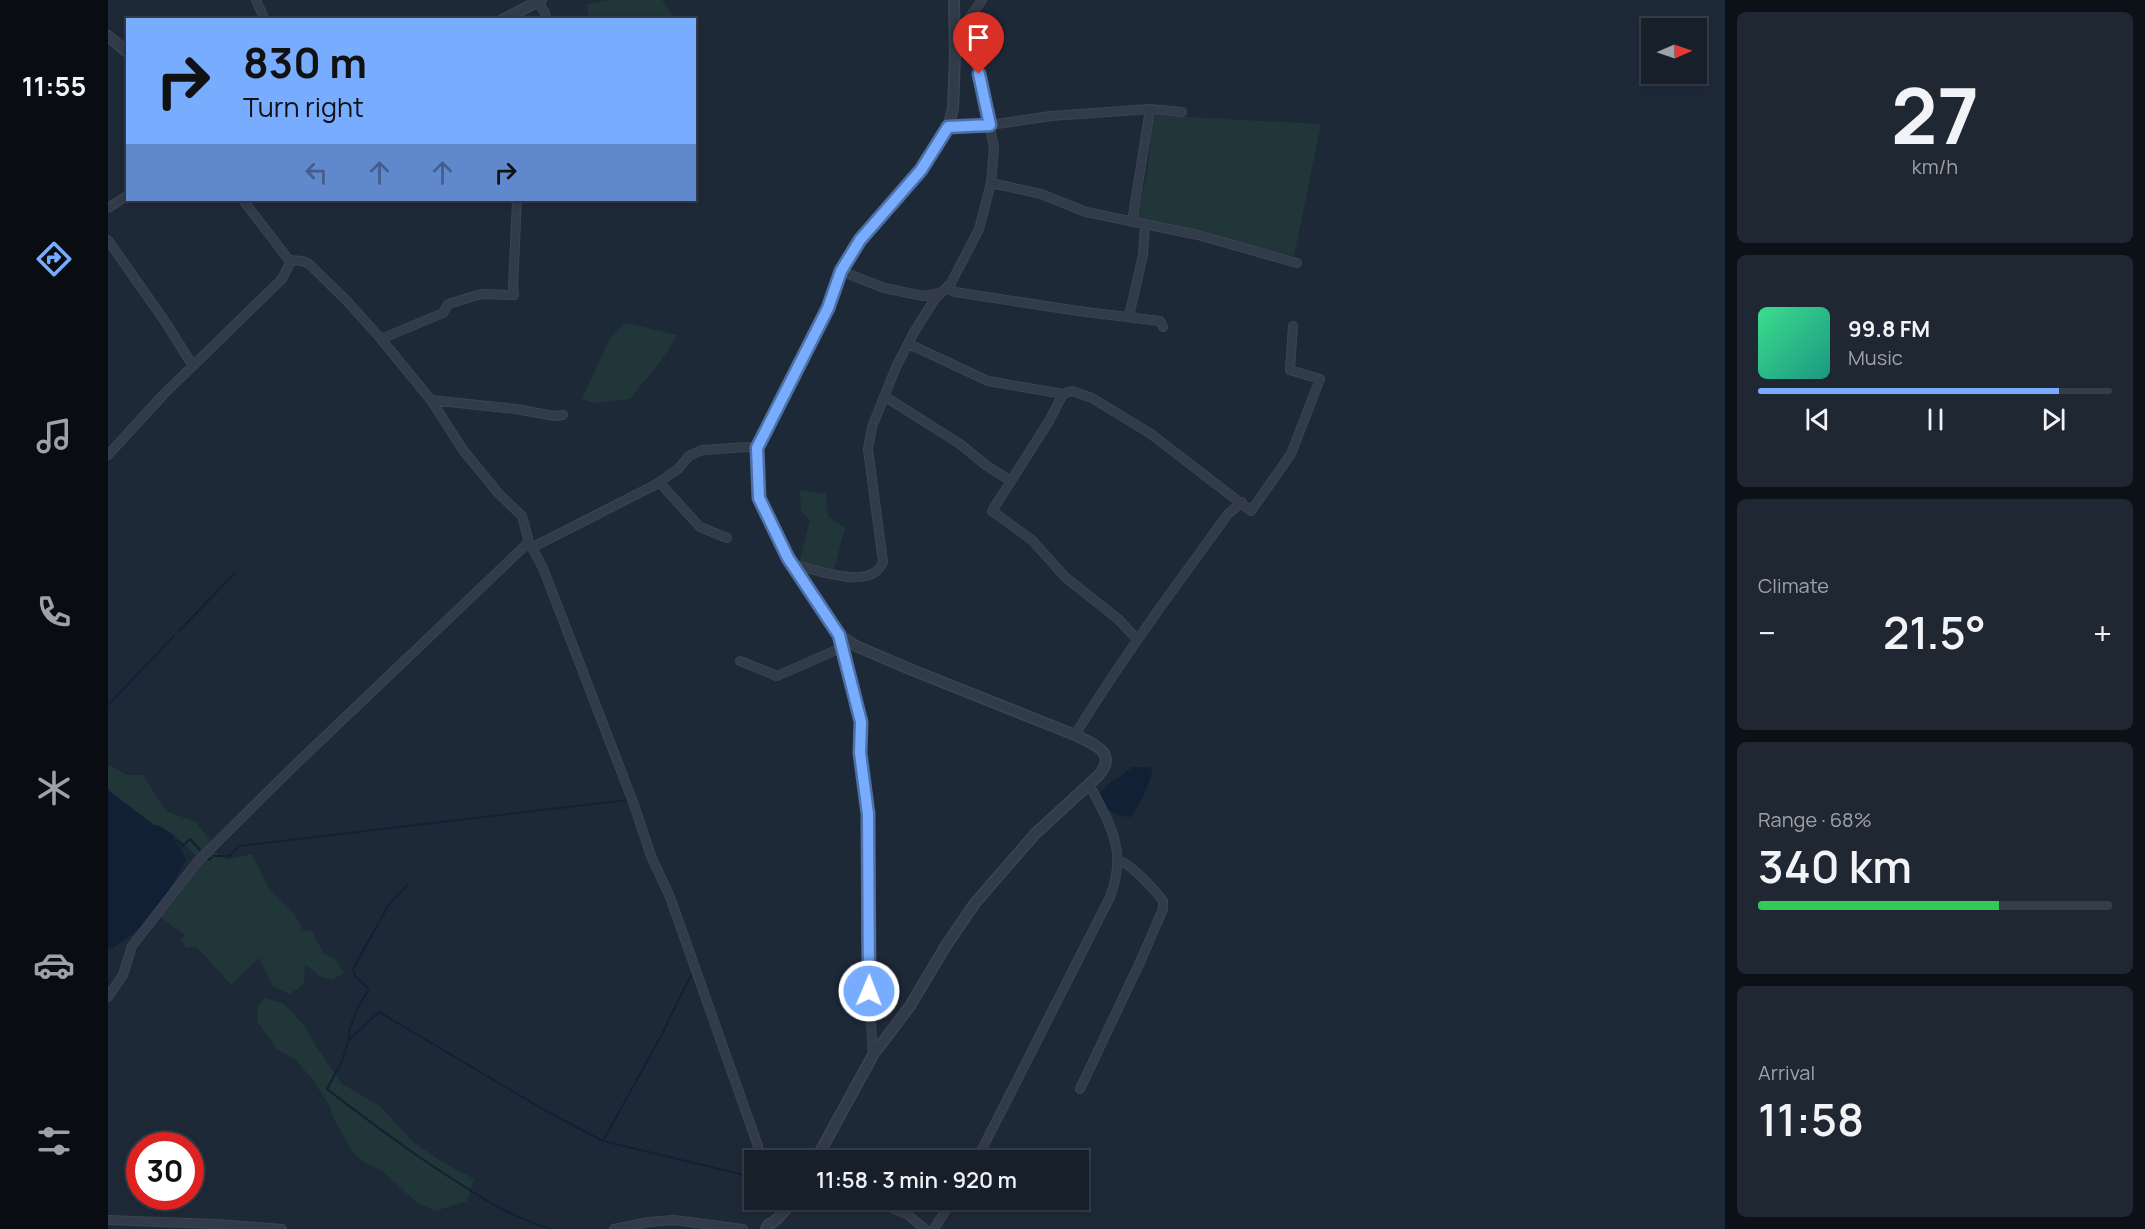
<!DOCTYPE html>
<meta charset="utf-8">
<style>
body{margin:0;font-family:Manrope,sans-serif;background:#1f2732;color:#f1f3f6;height:100vh;display:flex;flex-direction:column;font-size:22px;white-space:nowrap}
*{box-sizing:border-box;margin:0}
p{font-size:20px;color:#9ea2a8}
.icon{flex:none;width:33px;height:33px;fill:none;stroke:currentColor;stroke-width:2;stroke-linecap:round;stroke-linejoin:round}
.map{position:relative;flex:1;overflow:hidden}
.side{display:flex;flex-direction:column;gap:12px;padding:12px;background:#0c1117;width:420px}
.side>*{flex:none}
.hud{position:absolute;left:18px;top:18px;width:570px;height:183px;border-radius:0px;box-shadow:0 3px 9px #0003,0 0 0 2px #353d47;background:#77acff;color:#111;overflow:hidden}
.needle{width:39px;rotate:88deg}
.buttons{position:absolute;left:1533px;top:18px;display:grid;gap:12px}
.buttons a{display:grid;place-items:center;width:66px;height:66px;border-radius:0px;background:#161f2a;box-shadow:0 3px 9px #0003,0 0 0 2px #353d47;font-size:30px}
.speed{position:absolute;left:18px;top:1132px;display:flex;gap:12px;font-size:30px;font-weight:700;text-align:center}
.speed>*{display:grid;place-content:center;width:78px;height:78px;border-radius:50%;background:#161f2a;box-shadow:0 3px 9px #0003,0 0 0 2px #353d47;line-height:1}
.speed .limit{border:9px solid #d22;background:#fff;color:#111}
.pin{position:absolute;display:grid;place-items:center;width:51px;height:51px;color:#fff;margin:-62px -26px;border-radius:50% 50% 50% 0;rotate:-45deg;box-shadow:0 0 6px #0007}
.pin .icon{rotate:45deg}
.me{position:absolute;width:66px;margin:-33px;rotate:1deg;stroke-linejoin:round;filter:drop-shadow(0 0 4px #0008)}
.turn{display:flex;align-items:center;gap:21px;height:126px;padding:0 18px;font-size:27px}
.turn .icon{width:78px;height:78px;stroke-width:2.5}
.turn b{display:block;font-size:42px;line-height:51px}
.lanes{display:flex;align-items:center;height:57px;padding:0 18px;background:#0003;justify-content:center;gap:30px;direction:ltr}
.lanes .off{opacity:.35}
.big{font-size:45px;font-weight:600;line-height:1.1}
.side .widget{flex:1;display:flex;flex-direction:column;justify-content:center;gap:9px;min-width:0;padding:0 21px;border-radius:9px;background:#1f2732}
.side .dial{align-items:center;gap:0}
.dial b{font-size:78px;line-height:1}
.song{display:flex;align-items:center;gap:18px}
.cover{width:72px;height:72px;border-radius:9px;background:linear-gradient(135deg,hsl(150 70% 55%),hsl(170 70% 35%))}
.played{height:6px;border-radius:3px;background:linear-gradient(90deg,#77acff 85%,#353d47 85%)}
.keys{display:flex;justify-content:space-around;direction:ltr}
.heat{display:flex;justify-content:space-between;align-items:center;font-size:33px;direction:ltr}
.charge{height:9px;border-radius:4px;background:linear-gradient(90deg,#34c759 68%,#353d47 0)}
.trip{position:absolute;left:636px;top:1150px;width:345px;height:60px;border-radius:0px;background:#161f2a;box-shadow:0 3px 9px #0003,0 0 0 2px #353d47;font-weight:600;line-height:60px;text-align:center}
main{display:flex;flex:1;min-height:0}
.dock{display:flex;flex-direction:column;width:108px;justify-content:space-around;align-items:center;background:#090c11;color:#9ea2a8}
.dock .icon{width:42px;height:42px}
.dock .active{color:#77acff}
.dock b{font-size:27px;color:#f1f3f6}
.map>svg:first-child{display:block}
.green{fill:#203639}
.water{fill:#122036}
.lines{fill:none;stroke-linecap:round;stroke-linejoin:round}
.stream{stroke:#122036;stroke-width:2}
.minor-casing{stroke:#3b4452;stroke-width:10}
.tertiary-casing{stroke:#3b4452;stroke-width:12}
.minor{stroke:#323b49;stroke-width:8}
.tertiary{stroke:#323b49;stroke-width:9}
.route-casing{stroke:#4d70a6;stroke-width:15}
.route{stroke:#77acff;stroke-width:10}
</style>
<main>
<nav class="dock">
<b>11:55</b>
<svg class="icon active" aria-label="directions" viewBox="0 0 24 24"><path d="M12 3l9 9-9 9-9-9zM9 14v-3h6M13 9l2 2-2 2"/></svg>
<svg class="icon" aria-label="music" viewBox="0 0 24 24"><path d="M9 18V5l10-2v13"/><circle cx="6" cy="18" r="3"/><circle cx="16" cy="16" r="3"/></svg>
<svg class="icon" aria-label="phone" viewBox="0 0 24 24"><path d="M5 4h4l2 5-3 2q2 4 5 5l2-3 5 2v4C11 20 4 13 5 4z"/></svg>
<svg class="icon" aria-label="climate" viewBox="0 0 24 24"><path d="M12 3v18M4 7l16 10M4 17L20 7"/></svg>
<svg class="icon" aria-label="car" viewBox="0 0 24 24"><path d="M5 17H2v-5l4-1 3-4h7l3 4 3 1v5h-3M9 17h6M6 11h13"/><circle cx="7" cy="17" r="2"/><circle cx="17" cy="17" r="2"/></svg>
<svg class="icon" aria-label="filters" viewBox="0 0 24 24"><path d="M4 7h16M4 17h16"/><circle cx="9" cy="7" r="2"/><circle cx="15" cy="17" r="2"/></svg>
</nav>
<div class="map">
<svg width="1617" height="1229" viewBox="0 0 1617 1229">
<rect width="100%" height="100%" fill="#1e2938"/>
<path class="green" d="M 502,0 L 554,0 L 568,19 L 481,19 L 479,4 Z
M 1045,115 L 1213,124 L 1186,256 L 1028,219 L 1039,174 Z
M 517,323 L 569,335 L 559,353 L 522,399 L 487,403 L 474,399 L 502,338 Z
M 692,490 L 718,494 L 720,516 L 737,528 L 726,570 L 691,563 L 702,520 L 693,511 Z
M 0,764 L 19,775 L 35,775 L 58,811 L 88,822 L 101,839 L 102,848 L 118,860 L 144,854 L 161,889 L 186,914 L 195,930 L 204,932 L 216,954 L 228,960 L 236,973 L 224,980 L 213,977 L 197,964 L 196,984 L 182,994 L 165,986 L 151,958 L 123,985 L 89,947 L 78,948 L 73,939 L 77,935 L 52,917 L 92,860 C 81,849 62,827 46,825 L 0,790 Z
M 157,998 L 176,1004 L 195,1024 L 209,1048 L 234,1084 L 272,1106 L 305,1142 L 338,1164 L 366,1179 L 359,1201 L 327,1211 L 308,1202 L 273,1170 L 259,1164 L 246,1154 L 226,1119 L 221,1105 L 204,1079 L 188,1060 L 169,1049 L 149,1022 L 150,1005 Z"/>
<path class="water" d="M 1024,767 L 1041,767 L 1045,771 L 1036,795 L 1023,817 C 1014,818 1000,812 995,803 C 993,800 994,796 993,792 C 1002,780 1014,777 1024,767 Z
M 0,790 L 46,825 L 51,826 L 67,836 L 65,841 L 73,848 L 78,860 L 65,884 L 34,927 L 4,949 L 0,948 Z"/>
<g class="lines">
<path class="stream" d="M 71,631 L 127,573
M 0,705 L 66,636
M 65,841 L 69,841 L 75,846 L 82,839 L 92,850
M 106,856 L 122,856 L 131,846 L 519,800
M 98,858 L 101,860 L 104,858
M 299,885 L 280,906 L 245,969 L 247,976 L 261,989 L 250,1007 L 241,1031 L 241,1039 L 234,1061 L 219,1089 C 263,1123 307,1156 354,1185 C 383,1204 410,1220 444,1229
M 242,1039 L 271,1012 L 438,1111 L 495,1141 L 640,1176
M 495,1141 L 553,1036 L 583,975"/>
<defs>
<path id="minor" d="M 148,0 L 157,20
M 429,2 L 436,11 L 439,20
M 854,28 L 874,0
M 840,127 L 882,125 L 943,116 L 1042,109 L 1074,112
M 883,183 L 933,194 L 978,212 L 1090,235 L 1189,263
M 0,208 L 20,195
M 1024,222 L 1042,109
M 0,240 L 58,323 L 85,366
M 181,260 L 195,261 L 201,264 L 239,301 L 273,339 L 323,400 L 355,450 L 391,494 L 414,516 L 421,542 L 435,568 L 525,802 L 543,856 L 562,897 L 650,1146
M 733,271 L 776,288 L 815,296 L 833,293
M 838,288 L 847,292 L 970,311 L 1052,321 L 1055,327
M 1021,316 L 1035,255 L 1037,225
M 273,339 L 335,313 L 340,304 L 373,294 L 406,295 L 405,287 L 409,200
M 801,344 L 880,381 L 955,394 L 964,391 L 984,398 L 1043,434 L 1143,511 L 1183,454 L 1212,379 L 1182,370 L 1185,326
M 955,394 L 941,421 L 884,511 L 924,540 L 957,577 L 1010,619 L 1029,639
M 776,396 L 852,444 L 879,466 L 903,481
M 323,400 L 408,409 L 446,416 L 455,415
M 0,455 L 55,395 L 174,279 L 181,265 L 181,260 L 135,200
M 551,482 L 592,527 L 619,538
M 425,547 L 547,485 L 570,469 L 581,456 L 594,450 L 639,447 L 649,448
M 685,565 C 709,569 763,592 775,562 L 760,449 L 764,427 L 788,367 L 805,334 L 826,300 L 843,283 L 871,229 L 883,183 L 886,148 L 871,74 L 856,26
M 731,635 L 753,721 L 751,753 L 760,815 L 761,991 L 765,1055
M 632,661 L 669,676 L 733,648
M 967,735 C 1014,658 1067,587 1120,514 L 1134,502
M 0,997 L 15,975 L 24,946 L 90,861 L 186,766 L 421,542
M 972,1089 L 1033,960 L 1055,909 L 1055,901 C 1047,890 1022,863 1010,860
M 868,1161 L 1002,897 C 1020,850 1002,825 981,784
M 766,1200 L 800,1215 L 817,1229
M 0,1220 L 108,1224 L 174,1229
M 506,1229 L 541,1222 L 566,1220 L 635,1229
M 826,1229 L 844,1200"/>
<path id="tertiary" d="M 394,20 L 433,0
M 0,36 L 20,53
M 707,1161 L 765,1055 L 802,1006 L 837,947 L 867,903 L 927,834 L 991,775 C 1010,752 985,744 967,735 L 804,670 L 748,646 L 731,635 L 680,558 L 651,498 L 649,448 L 720,307 L 733,271 L 752,240 L 813,170 L 840,127 L 845,109 L 847,56 L 846,0
M 658,1229 L 660,1225 C 671,1220 678,1210 684,1200"/>
</defs>
<use href="#minor" class="minor-casing"/>
<use href="#tertiary" class="tertiary-casing"/>
<use href="#minor" class="minor"/>
<use href="#tertiary" class="tertiary"/>
</g>
<g class="lines">
<defs>
<path id="route" d="M 761,991 L 760,814 L 752,753 L 753,722 L 731,635 L 680,558 L 651,498 L 649,448 L 720,308 L 733,271 L 752,240 L 813,170 L 840,127 L 882,125 L 871,74"/>
</defs>
<use href="#route" class="route-casing"/>
<use href="#route" class="route"/>
</g>
</svg>
<div class="buttons">
<a><svg class="needle" viewBox="-14 -14 28 28"><path d="M0-13l5 13h-10z" fill="#e53935"/><path d="M0 13l5-13h-10z" fill="#9ea2a8"/></svg></a>
</div>
<div class="speed"><div class="limit">30</div></div>
<div class="pin" style="left:871px;top:74px;background:#d93025"><svg class="icon" aria-label="arrive" viewBox="0 0 24 24"><path d="M6 21V4h12l-3 4 3 4H6"/></svg></div>
<svg class="me" style="left:761px;top:991px" viewBox="-20 -20 40 40"><circle r="17" fill="#77acff" stroke="#fff" stroke-width="3"/><path d="M0-11L8 9 0 5-8 9z" fill="#fff"/></svg>
<div class="trip">11:58 · 3 min · 920 m</div>
<div class="hud">
<div class="turn"><svg class="icon" aria-label="right" viewBox="0 0 24 24"><path d="M7 20v-9h11M14 6l5 5-5 5"/></svg><div><b>830 m</b>Turn right</div></div>
<div class="lanes"><svg class="icon off" aria-label="left" viewBox="0 0 24 24"><path d="M17 20v-9H6M10 6l-5 5 5 5"/></svg><svg class="icon off" aria-label="ahead" viewBox="0 0 24 24"><path d="M12 20V5M6 11l6-6 6 6"/></svg><svg class="icon off" aria-label="ahead" viewBox="0 0 24 24"><path d="M12 20V5M6 11l6-6 6 6"/></svg><svg class="icon" aria-label="right" viewBox="0 0 24 24"><path d="M7 20v-9h11M14 6l5 5-5 5"/></svg></div>
</div>
</div>
<section class="side">
<div class="widget dial"><b>27</b><p>km/h</p></div>
<div class="widget">
<div class="song"><i class="cover"></i><div><b>99.8 FM</b><p>Music</p></div></div>
<div class="played"></div>
<div class="keys"><svg class="icon" aria-label="previous" viewBox="0 0 24 24"><path d="M18 5L8 12l10 7zM5 5v14"/></svg><svg class="icon" aria-label="pause" viewBox="0 0 24 24"><path d="M8 5v14M16 5v14"/></svg><svg class="icon" aria-label="next" viewBox="0 0 24 24"><path d="M6 5l10 7-10 7zM19 5v14"/></svg></div>
</div>
<div class="widget"><p>Climate</p>
<div class="heat"><a>−</a><b class="big">21.5°</b><a>+</a></div>
</div>
<div class="widget"><p>Range · 68%</p><b class="big">340 km</b><div class="charge"></div></div>
<div class="widget"><p>Arrival</p><b class="big">11:58</b></div>
</section>
</main>
